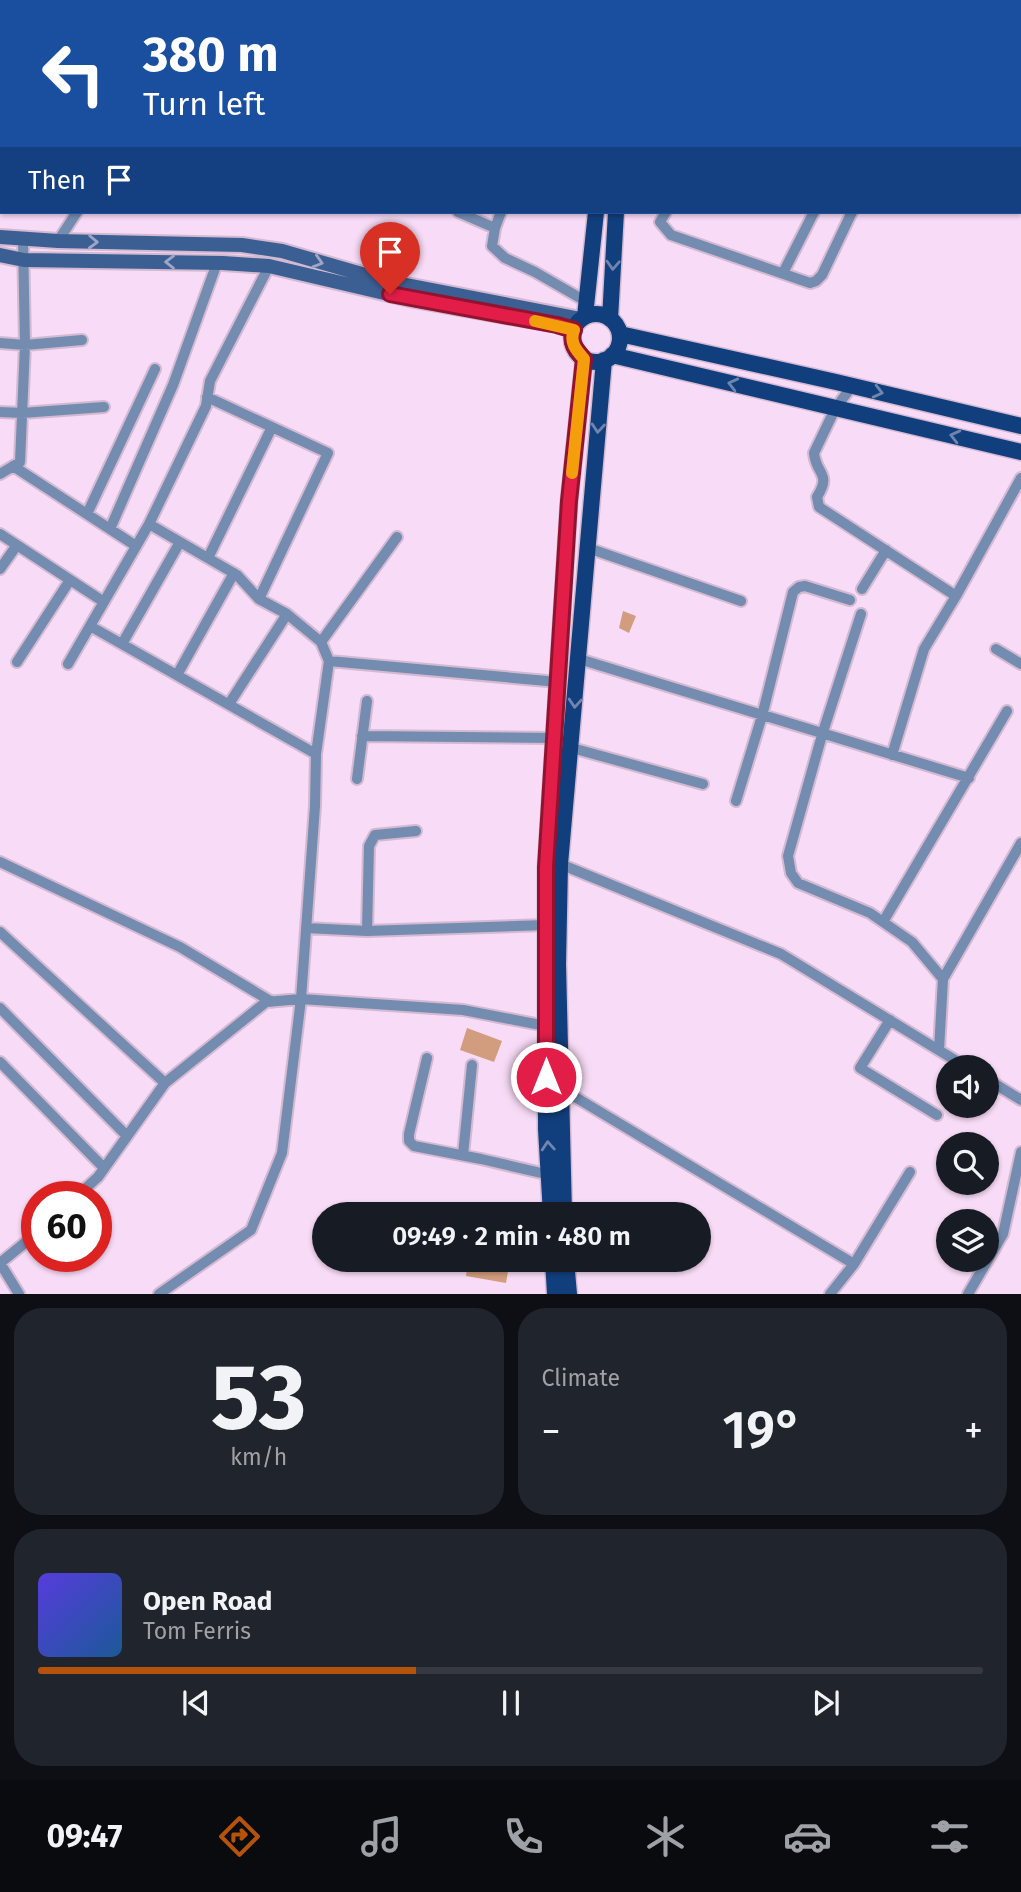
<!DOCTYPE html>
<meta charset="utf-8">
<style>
body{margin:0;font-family:"Fira Sans",sans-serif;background:#20242c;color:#f1f3f6;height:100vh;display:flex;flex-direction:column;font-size:26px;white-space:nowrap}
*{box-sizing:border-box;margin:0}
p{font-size:23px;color:#9ea1a6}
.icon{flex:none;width:38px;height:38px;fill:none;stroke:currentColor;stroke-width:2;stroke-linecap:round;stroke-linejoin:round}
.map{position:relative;height:1294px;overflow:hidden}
.side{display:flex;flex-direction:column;gap:14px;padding:14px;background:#0d0f14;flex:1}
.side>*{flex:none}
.guide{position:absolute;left:0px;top:0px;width:1022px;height:214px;box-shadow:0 2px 5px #0004;background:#1a4fa0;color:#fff;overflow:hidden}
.controls{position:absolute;left:936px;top:1055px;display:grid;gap:14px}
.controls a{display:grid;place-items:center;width:63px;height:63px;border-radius:50%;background:#171b24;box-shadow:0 2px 5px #0004;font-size:35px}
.speed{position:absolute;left:21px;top:1181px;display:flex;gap:14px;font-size:35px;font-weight:700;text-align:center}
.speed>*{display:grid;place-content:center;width:91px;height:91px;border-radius:50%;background:#171b24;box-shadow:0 2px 5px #0004;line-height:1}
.speed .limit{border:10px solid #d22;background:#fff;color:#111}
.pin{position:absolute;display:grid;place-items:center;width:60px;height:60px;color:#fff;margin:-72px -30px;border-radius:50% 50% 50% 0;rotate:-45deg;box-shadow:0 0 7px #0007}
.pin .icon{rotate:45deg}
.me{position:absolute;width:77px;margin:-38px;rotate:0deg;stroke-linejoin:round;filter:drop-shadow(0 0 5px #0008)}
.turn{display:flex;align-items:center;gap:24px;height:147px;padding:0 28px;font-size:32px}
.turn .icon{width:91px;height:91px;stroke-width:2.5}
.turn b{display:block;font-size:49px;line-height:60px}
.then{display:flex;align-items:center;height:66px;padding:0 28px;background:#0003;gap:14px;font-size:26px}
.big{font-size:52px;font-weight:600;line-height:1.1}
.side .card{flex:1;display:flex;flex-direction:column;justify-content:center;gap:10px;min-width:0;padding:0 24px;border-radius:28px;background:#20242c}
.side .dial{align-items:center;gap:0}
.dial b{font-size:91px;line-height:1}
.song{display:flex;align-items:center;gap:21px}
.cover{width:84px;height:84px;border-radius:10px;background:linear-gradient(135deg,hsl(250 70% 55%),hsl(210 70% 35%))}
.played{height:7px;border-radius:4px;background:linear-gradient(90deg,#b45309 40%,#363941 40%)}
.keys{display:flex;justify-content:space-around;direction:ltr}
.heat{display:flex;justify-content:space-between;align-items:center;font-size:38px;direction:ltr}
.side .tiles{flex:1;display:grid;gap:14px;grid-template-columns:1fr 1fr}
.card:last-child{grid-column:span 2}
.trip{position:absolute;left:312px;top:1202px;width:399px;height:70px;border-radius:35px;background:#171b24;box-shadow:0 2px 5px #0004;font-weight:600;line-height:70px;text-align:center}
.menu{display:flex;height:112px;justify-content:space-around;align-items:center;background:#090b0e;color:#9ea1a6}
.menu .icon{width:49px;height:49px}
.menu .on{color:#b45309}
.menu b{font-size:32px;color:#f1f3f6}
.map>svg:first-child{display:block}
.building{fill:#d29d7e}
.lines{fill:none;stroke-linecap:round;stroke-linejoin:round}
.street-casing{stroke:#d3b9d1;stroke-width:14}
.secondary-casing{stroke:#d3b9d1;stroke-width:18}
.primary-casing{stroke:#d3b9d1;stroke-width:19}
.street{stroke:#738cb0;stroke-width:10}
.secondary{stroke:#3c5f93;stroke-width:14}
.primary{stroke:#113f7d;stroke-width:16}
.oneway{stroke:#9da6c8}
.oneway2{stroke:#7085b0}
.route-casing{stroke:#92132f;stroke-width:18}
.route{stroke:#e11d48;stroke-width:12}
.slow{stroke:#f59e0b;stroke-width:12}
</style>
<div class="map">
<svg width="1021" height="1294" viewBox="0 0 1021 1294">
<rect width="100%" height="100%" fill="#f8dbf6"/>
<path class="building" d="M 623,611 L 636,616 L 629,633 L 619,628 Z
M 467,1028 L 502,1041 L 494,1062 L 460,1050 Z
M 468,1260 L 510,1260 L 506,1283 L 466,1276 Z"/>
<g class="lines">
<defs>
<path id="street" d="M 48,0 L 51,2
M 224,0 L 227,2
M 452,0 L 455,2
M 568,0 L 575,2
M 944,0 L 947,2
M 87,2 L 88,0
M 143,2 L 144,0
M 252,2 L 253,0
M 782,2 L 783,0
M 846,2 L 847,0
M 1020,43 L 1021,44
M 1020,102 L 1021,100
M 0,120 L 2,117
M 0,172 L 2,169
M 458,212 L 495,228
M 501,212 L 495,228 L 492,246 L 505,258 L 535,272 L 587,302
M 666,212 L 660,222 L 671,235 L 810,283 L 816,281 L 822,275 L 852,212
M 58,241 L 77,212
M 783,273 L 814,212
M 0,343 L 25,345 L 82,340
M 852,386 L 835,409 L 814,453 C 816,475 832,473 817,497 L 819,507 L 956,596
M 207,397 L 328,453 L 259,599
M 0,412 L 22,413 L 104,407
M 13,466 L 136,546
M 0,474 L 20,462 L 25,345 L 23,239
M 87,514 L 155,369
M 149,524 L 237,575 L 259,599 L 287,614 L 321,642 L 329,661 L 558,682
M 110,529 L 173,385 L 217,263
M 0,534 L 104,602
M 588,548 L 741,601
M 208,558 L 272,427
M 0,569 L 17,545
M 862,589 L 886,550
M 861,614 L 822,735 L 788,856 L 791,873 L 798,883 L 870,913 L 912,942 L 943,979
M 90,626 L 316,754
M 321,642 L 397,537
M 122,644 L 180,542
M 996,649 L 1021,664
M 579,659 L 969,778
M 17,662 L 70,580
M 68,664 L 149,524 L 206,406 L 210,381 L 269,266
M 177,675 L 234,573
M 229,704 L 287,614
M 362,736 L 555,738
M 572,748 L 703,784
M 892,755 L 924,649 L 956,596 L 1021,478
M 357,779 L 367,701
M 736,801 L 762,716 L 793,592 L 799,587 L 805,586 L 850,600
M 0,862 L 180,947 L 272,1002
M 560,864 L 781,954 L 968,1068
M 883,922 L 1007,711
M 306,928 L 367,931 L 546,925
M 367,931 L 369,846 L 375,835 L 416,831
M 0,932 L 165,1083
M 0,1008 L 127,1136
M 890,1020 L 860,1068 L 937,1115
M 939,1050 L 943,979 L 1021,843
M 427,1058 L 409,1134 L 409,1141 L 414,1146 L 481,1159 L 550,1175
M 0,1062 L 104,1168
M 987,1079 L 1021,1100
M 560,1088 L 854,1264
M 463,1155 L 472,1065
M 76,1197 L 98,1177 L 165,1083 L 266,1002 L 301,999 L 463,1010 L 546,1026
M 0,1263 L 37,1233
M 0,1263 L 19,1294
M 159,1294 L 251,1230 L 282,1153 L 301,999 L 315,806 L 316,754 L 329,661
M 830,1294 L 854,1264 L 910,1172
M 968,1294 L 1003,1234 L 1021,1152"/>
<path id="secondary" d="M 0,237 L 58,241 L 242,245 L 282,251 L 386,281 L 581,319
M 0,255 L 24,260 L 223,263 L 269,266 L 414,300 L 557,325 L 574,330"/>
<path id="primary" d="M 619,2 L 619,0
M 633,2 L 634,0
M572 338a24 24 0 1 1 48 0a24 24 0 1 1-48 0Z
M 585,316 L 596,212
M 610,319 L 616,212
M 620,334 L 836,382 L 1021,426
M 612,355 L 1021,452
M 551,1214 L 546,1129 L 546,867 L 569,501 L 584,359
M 564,1214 L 558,964 L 560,864 L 604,360
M 553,1260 L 555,1294
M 566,1260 L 569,1294"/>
</defs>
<use href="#street" class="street-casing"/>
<use href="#secondary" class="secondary-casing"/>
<use href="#primary" class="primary-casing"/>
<use href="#street" class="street"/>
<use href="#secondary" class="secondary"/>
<use href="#primary" class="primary"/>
</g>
<defs><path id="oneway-chevron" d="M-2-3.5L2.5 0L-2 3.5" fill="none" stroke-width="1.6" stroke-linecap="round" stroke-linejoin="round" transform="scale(1.75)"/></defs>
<g class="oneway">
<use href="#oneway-chevron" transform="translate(93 242) rotate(2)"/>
<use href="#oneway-chevron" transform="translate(170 262) rotate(-179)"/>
<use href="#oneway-chevron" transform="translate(318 262) rotate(17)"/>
</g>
<g class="oneway2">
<use href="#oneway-chevron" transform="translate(613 265) rotate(93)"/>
<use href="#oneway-chevron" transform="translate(733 384) rotate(-166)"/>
<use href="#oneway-chevron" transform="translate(878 392) rotate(14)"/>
<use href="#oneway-chevron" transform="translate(598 428) rotate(95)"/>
<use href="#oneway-chevron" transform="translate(955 436) rotate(-166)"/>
<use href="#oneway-chevron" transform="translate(575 703) rotate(94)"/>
<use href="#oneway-chevron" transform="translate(548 1146) rotate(-94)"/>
</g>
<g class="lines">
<defs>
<path id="route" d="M 390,294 L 557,325 L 574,330 C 569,342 576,350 584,359 L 569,501 L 546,867 L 546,1077"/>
</defs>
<use href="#route" class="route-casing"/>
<use href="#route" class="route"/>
<path class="slow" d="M 535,321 L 574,330 C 569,342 576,350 584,359 L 572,473"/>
</g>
</svg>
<div class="controls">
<a><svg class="icon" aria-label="sound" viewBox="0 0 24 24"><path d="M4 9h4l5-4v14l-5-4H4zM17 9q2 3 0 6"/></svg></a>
<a><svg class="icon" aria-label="search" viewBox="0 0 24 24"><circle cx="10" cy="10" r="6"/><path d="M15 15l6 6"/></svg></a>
<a><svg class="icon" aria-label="layers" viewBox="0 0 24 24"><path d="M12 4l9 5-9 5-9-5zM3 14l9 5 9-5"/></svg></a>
</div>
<div class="speed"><div class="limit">60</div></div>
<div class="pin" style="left:390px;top:294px;background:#d93025"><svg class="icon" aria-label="arrive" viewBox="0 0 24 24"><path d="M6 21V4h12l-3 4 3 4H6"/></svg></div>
<svg class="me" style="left:546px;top:1077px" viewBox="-20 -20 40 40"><circle r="17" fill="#e11d48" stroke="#fff" stroke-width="3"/><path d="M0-11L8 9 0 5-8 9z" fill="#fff"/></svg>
<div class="trip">09:49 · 2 min · 480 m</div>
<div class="guide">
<div class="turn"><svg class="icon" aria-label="left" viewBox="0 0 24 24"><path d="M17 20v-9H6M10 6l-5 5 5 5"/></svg><div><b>380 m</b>Turn left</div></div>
<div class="then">Then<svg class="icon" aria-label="arrive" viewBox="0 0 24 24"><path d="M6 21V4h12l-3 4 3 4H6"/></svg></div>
</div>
</div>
<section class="side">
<div class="tiles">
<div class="card dial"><b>53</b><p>km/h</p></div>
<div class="card"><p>Climate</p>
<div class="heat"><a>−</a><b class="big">19°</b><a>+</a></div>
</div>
<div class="card">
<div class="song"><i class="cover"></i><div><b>Open Road</b><p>Tom Ferris</p></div></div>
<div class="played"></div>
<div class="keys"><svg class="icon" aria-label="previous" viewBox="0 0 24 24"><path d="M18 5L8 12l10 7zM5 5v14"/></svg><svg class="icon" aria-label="pause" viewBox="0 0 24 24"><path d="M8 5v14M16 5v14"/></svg><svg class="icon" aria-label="next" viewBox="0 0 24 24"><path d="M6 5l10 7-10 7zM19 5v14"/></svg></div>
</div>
</div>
</section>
<nav class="menu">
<b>09:47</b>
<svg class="icon on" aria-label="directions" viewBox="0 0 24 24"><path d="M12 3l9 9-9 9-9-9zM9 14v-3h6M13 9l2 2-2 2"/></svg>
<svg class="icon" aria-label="music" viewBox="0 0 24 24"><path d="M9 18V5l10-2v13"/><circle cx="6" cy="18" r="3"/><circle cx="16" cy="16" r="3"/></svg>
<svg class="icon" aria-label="phone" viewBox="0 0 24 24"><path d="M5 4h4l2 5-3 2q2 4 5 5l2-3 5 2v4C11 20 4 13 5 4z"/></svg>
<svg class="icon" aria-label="climate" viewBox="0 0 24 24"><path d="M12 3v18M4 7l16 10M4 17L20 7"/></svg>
<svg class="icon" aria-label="car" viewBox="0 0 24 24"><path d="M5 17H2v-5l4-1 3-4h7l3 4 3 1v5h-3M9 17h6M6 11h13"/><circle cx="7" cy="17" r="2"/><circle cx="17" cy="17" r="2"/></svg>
<svg class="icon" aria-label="filters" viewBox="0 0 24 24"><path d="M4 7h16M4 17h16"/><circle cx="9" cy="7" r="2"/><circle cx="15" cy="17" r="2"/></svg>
</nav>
